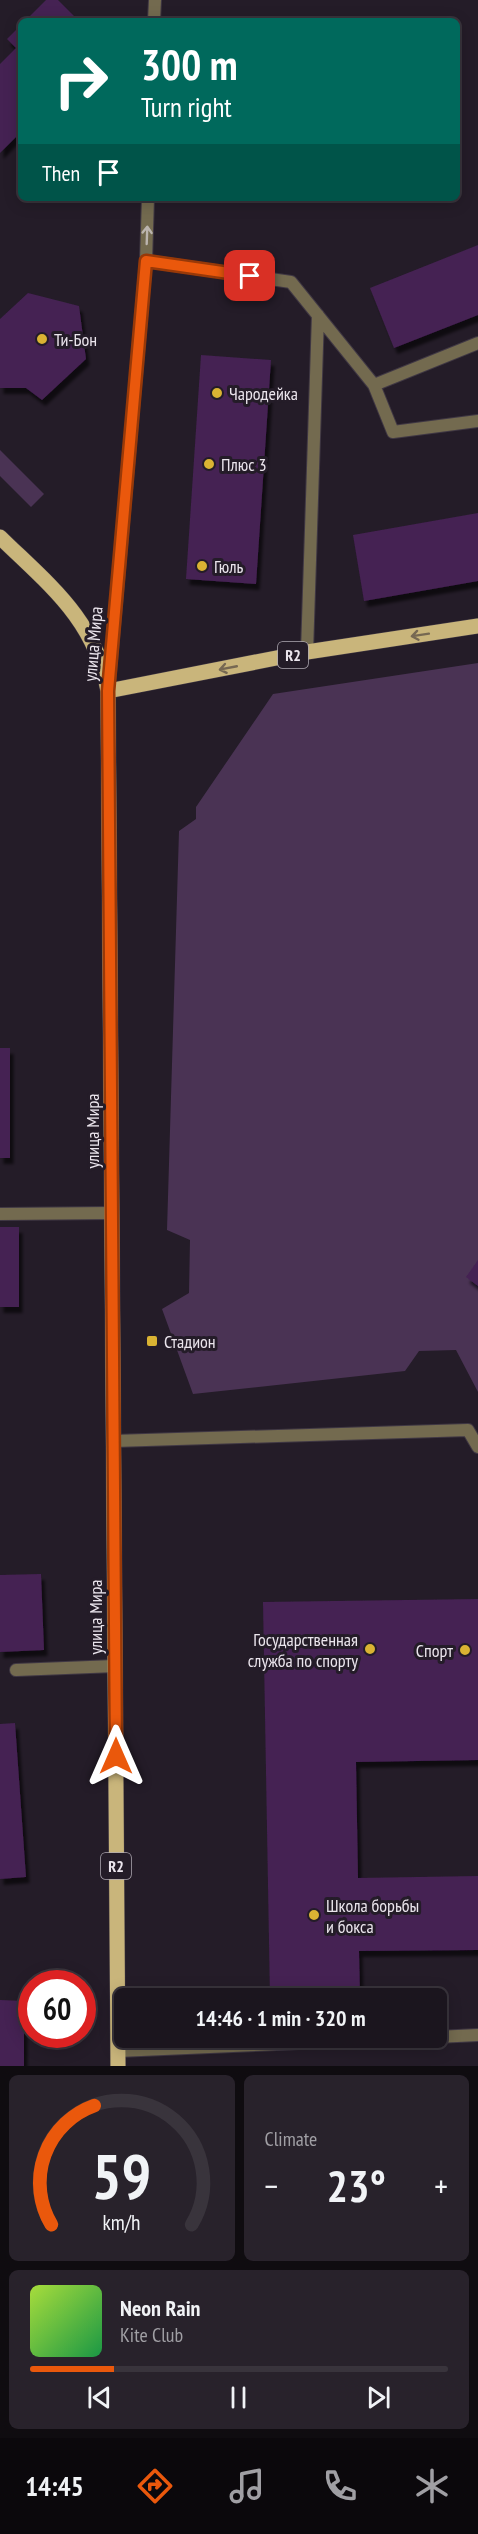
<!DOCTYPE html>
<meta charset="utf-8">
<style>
body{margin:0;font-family:"PT Sans Narrow",sans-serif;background:#28222b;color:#f1f3f6;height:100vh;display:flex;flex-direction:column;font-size:22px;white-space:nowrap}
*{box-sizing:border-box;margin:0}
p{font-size:20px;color:#a09fa4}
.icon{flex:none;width:33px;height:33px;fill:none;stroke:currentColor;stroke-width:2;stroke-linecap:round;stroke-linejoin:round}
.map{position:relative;height:2066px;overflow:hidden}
.drawer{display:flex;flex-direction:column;gap:9px;padding:9px;background:#0f0c10;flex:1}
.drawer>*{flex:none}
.hud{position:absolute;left:18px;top:18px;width:442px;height:183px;border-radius:9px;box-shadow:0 3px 15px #0003,0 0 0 2px #39343c;background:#00695c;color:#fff;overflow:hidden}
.speed{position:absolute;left:18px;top:1970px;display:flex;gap:12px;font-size:30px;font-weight:700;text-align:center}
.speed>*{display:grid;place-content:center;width:78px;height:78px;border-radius:50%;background:#1b151e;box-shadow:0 3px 15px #0003,0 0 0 2px #39343c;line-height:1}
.speed .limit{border:9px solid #d22;background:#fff;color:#111}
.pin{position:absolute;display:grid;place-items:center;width:51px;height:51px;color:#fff;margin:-26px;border-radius:12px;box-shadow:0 3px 9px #0006}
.me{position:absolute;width:66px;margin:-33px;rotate:0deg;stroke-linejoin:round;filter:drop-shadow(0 0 4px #0008)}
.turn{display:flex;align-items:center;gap:21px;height:126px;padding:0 24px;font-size:27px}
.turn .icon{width:78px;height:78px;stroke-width:2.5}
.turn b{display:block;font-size:42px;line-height:51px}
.then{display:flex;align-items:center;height:57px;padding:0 24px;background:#0003;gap:12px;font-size:22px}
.big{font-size:45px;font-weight:800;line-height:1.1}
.drawer .card{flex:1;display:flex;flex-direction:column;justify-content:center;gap:9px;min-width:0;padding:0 21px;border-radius:9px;background:#28222b}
.drawer .dial{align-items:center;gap:0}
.dial svg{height:156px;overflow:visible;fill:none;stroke:#39343c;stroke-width:7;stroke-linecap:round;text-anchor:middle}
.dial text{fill:#f1f3f6;stroke:none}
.song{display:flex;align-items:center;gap:18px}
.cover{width:72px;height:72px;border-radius:9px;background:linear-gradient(135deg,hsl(80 70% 55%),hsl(140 70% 35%))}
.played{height:6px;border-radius:3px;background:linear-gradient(90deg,#ea580c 20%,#39343c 20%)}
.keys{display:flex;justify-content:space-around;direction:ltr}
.heat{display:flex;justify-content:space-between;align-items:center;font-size:33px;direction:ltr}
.drawer .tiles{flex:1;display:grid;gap:9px;grid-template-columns:1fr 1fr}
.card:last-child{grid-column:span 2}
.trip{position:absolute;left:114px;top:1988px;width:333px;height:60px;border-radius:9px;background:#1b151e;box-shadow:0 3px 15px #0003,0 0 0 2px #39343c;font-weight:800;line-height:60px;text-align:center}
.dock{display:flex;height:96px;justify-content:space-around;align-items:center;background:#0b080c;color:#a09fa4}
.dock .icon{width:42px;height:42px}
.dock .selected{color:#ea580c}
.dock b{font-size:27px;color:#f1f3f6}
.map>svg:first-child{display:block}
.green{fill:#4a3354}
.building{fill:#452153;filter:url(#shadow)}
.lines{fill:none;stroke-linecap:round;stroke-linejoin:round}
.lane-casing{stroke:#403844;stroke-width:14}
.street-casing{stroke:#403844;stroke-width:14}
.primary-casing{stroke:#403844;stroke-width:16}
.lane{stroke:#736a4f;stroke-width:12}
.street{stroke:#736a4f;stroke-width:12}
.primary{stroke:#c9b57b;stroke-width:15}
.oneway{stroke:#bbb4ae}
.oneway2{stroke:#766852}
.route-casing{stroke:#983908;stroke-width:15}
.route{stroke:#ea580c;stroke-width:10}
.poi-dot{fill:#dab333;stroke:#241c28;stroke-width:2}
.labels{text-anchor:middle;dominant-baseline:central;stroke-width:6;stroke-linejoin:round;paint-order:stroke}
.shield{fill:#241c28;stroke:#afa9b2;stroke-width:1.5}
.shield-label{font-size:16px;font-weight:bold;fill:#ebe5ed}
.poi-label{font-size:18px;fill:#ebe5ed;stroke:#241c28;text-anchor:start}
.street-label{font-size:18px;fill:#ebe5ed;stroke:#241c28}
</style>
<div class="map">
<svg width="478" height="2066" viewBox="0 0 478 2066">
<defs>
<filter id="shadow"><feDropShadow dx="3.5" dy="6" stdDeviation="1.5" flood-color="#0009"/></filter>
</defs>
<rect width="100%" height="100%" fill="#241c28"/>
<path class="green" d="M 0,450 L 44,494 L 31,507 L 0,476 Z
M 478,663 L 478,1392 L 456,1350 L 419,1351 L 405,1371 L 193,1394 L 162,1309 L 189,1293 L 190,1240 L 167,1230 L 179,831 L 196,819 L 196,807 L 273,694 Z"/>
<path class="building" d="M 46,0 L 58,0 L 79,21 L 25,21 Z
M 21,25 L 21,132 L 0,153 L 0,64 L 16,48 L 7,39 Z
M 478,245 L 478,315 L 394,348 L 370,288 Z
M 28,293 L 79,306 L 86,359 L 42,400 L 26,388 L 0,388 L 0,319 Z
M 201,355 L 271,360 L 256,584 L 186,579 Z
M 478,513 L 478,581 L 364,601 L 353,535 Z
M 0,1048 L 10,1048 L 10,1158 L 0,1158 Z
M 0,1227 L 19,1227 L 19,1307 L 0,1307 Z
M 478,1260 L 478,1286 L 466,1277 Z
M 41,1574 L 44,1650 L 0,1652 L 0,1575 Z
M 478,1599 L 478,1760 L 356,1762 L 358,1878 L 478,1876 L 478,1950 L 359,1951 L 360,1998 L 270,1998 L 263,1602 Z
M 15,1723 L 26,1877 L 0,1879 L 0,1724 Z
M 0,2000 L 24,2001 L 24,2066 L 0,2066 Z"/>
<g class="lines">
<defs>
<path id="lane" d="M 146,261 L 291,282 L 374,385 L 393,432 L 478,421
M 374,385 L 478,343
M 307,652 L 318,315
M 0,1214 L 112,1213
M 114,1441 L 468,1430 L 478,1447
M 16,1670 L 115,1666
M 436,2037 L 478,2035
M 118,2051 L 435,2037"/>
<path id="street" d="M 154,21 L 155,0
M 109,684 L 146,261 L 148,198"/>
<path id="primary" d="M 0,537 C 49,585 95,619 108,691 L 118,2066
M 108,691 L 307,652 L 478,626"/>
</defs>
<use href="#lane" class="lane-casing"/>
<use href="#street" class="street-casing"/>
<use href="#primary" class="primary-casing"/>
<use href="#lane" class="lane"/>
<use href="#street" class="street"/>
<use href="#primary" class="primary"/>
</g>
<defs><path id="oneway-shaft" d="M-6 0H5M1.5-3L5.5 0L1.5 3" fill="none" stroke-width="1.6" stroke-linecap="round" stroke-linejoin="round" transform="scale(1.5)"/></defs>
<use class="oneway" href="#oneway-shaft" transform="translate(147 235) rotate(-88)"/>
<g class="oneway2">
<use href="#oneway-shaft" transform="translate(420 635) rotate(171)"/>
<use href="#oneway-shaft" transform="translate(228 668) rotate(169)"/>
</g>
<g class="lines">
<defs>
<path id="route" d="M 116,1756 L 108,691 L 146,261 L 250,276"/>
</defs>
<use href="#route" class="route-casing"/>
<use href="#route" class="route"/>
</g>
<g class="poi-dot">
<circle cx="42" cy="339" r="6"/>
<circle cx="217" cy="393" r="6"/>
<circle cx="209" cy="464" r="6"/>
<circle cx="202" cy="566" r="6"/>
<rect x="146" y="1335" width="12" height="12" rx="3"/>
<circle cx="370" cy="1649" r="6"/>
<circle cx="465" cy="1650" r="6"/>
<circle cx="314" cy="1915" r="6"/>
</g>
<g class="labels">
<g class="shield">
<rect x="278" y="642" width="30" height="26" rx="4.5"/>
<rect x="101" y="1853" width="30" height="26" rx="4.5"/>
</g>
<g class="shield-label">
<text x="293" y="655">R2</text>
<text x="116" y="1866">R2</text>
</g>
<g class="poi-label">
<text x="54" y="339">Ти-Бон</text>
<text x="229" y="393">Чародейка</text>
<text x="221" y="464">Плюс 3</text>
<text x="214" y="566">Гюль</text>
<text x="164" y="1341">Стадион</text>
<text x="358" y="1639" text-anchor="end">Государственная<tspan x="358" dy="21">служба по спорту</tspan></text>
<text x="453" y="1650" text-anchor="end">Спорт</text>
<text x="326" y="1905">Школа борьбы<tspan x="326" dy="21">и бокса</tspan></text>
</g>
<g class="street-label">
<text transform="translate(93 644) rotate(-85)">улица Мира</text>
<text transform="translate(92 1131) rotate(-90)">улица Мира</text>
<text transform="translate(95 1617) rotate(-90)">улица Мира</text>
</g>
</g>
</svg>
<div class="speed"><div class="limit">60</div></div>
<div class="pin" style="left:250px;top:276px;background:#d93025"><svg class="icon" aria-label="arrive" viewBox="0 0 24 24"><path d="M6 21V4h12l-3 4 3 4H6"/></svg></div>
<svg class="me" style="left:116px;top:1756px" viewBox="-20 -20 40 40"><path d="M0-17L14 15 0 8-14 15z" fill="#ea580c" stroke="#fff" stroke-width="4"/></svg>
<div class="trip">14:46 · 1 min · 320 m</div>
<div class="hud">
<div class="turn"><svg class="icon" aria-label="right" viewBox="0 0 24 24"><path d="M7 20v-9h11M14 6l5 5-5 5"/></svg><div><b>300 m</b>Turn right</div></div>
<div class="then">Then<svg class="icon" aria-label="arrive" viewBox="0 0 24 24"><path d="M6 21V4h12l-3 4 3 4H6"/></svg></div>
</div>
</div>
<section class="drawer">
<div class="tiles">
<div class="card dial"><svg viewBox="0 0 100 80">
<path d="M14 69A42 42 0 1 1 86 69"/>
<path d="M14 69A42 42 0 0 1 36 8" stroke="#ea580c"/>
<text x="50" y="56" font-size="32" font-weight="700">59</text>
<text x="50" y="72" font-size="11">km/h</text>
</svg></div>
<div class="card"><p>Climate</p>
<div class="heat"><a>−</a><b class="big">23°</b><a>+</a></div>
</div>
<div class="card">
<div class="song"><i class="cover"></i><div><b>Neon Rain</b><p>Kite Club</p></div></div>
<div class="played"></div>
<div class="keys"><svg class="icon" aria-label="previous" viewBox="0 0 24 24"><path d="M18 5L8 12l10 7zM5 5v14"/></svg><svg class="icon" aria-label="pause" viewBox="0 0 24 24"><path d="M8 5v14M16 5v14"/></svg><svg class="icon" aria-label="next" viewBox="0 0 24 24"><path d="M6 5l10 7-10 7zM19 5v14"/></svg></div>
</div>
</div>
</section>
<nav class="dock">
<b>14:45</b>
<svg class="icon selected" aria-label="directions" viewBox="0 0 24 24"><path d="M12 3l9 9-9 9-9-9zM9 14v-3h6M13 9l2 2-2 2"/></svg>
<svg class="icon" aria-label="music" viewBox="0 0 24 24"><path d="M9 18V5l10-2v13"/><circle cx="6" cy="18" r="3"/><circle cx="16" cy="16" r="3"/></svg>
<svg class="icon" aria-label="phone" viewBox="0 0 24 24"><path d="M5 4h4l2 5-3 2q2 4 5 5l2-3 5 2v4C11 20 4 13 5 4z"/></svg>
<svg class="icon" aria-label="climate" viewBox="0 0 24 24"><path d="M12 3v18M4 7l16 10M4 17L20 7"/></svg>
</nav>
